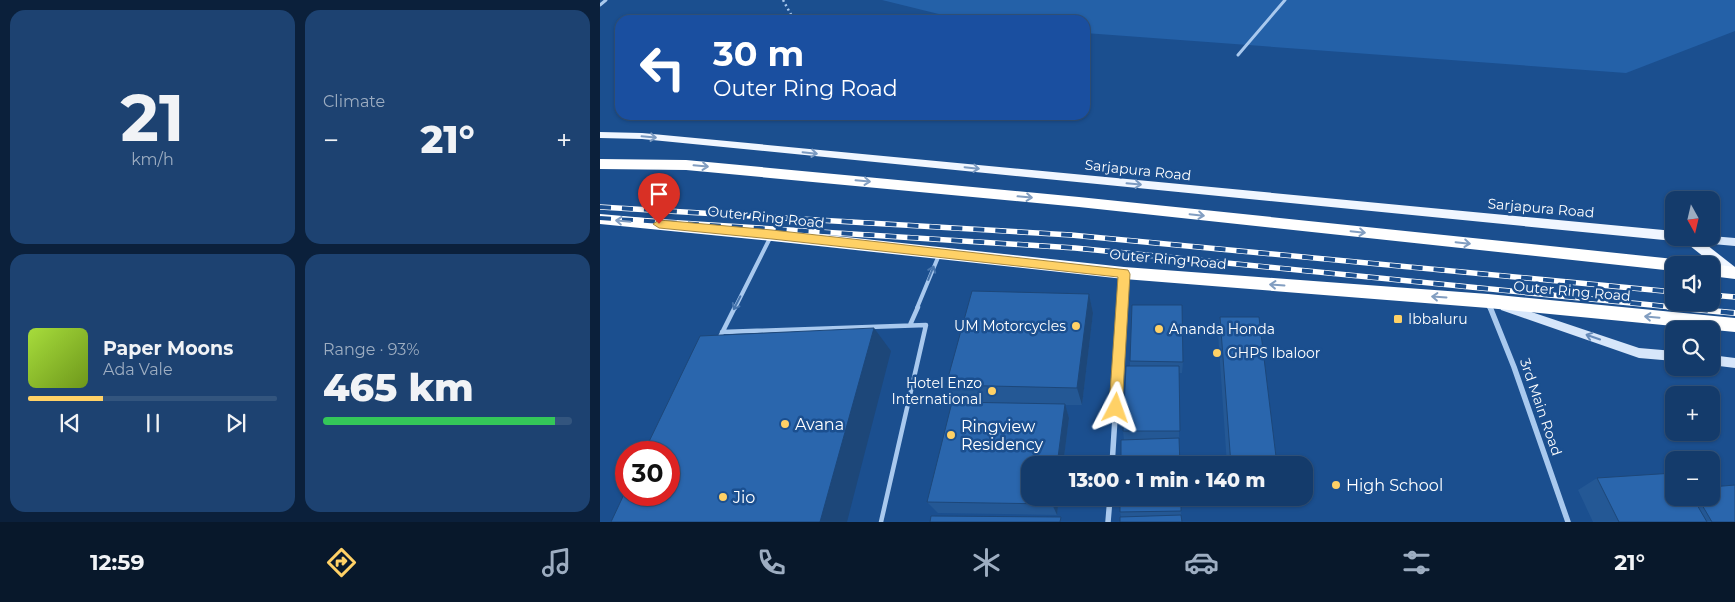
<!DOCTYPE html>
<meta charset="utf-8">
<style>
body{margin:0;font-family:Montserrat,sans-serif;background:#1d4271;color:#f1f3f6;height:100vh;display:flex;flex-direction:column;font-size:19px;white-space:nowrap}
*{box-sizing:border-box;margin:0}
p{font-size:16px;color:#9dadc1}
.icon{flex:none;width:28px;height:28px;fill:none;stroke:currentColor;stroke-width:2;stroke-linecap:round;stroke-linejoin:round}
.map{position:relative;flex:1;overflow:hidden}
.panel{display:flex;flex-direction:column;gap:10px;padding:10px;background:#0b203b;width:600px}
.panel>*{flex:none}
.banner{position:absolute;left:15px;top:15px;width:475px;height:105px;border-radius:15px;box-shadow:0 1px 4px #0004,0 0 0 1px #33557e;background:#1a4fa0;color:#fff;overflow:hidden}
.needle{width:32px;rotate:172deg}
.tools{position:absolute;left:1065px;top:191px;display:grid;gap:10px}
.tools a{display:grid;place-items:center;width:55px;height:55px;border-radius:10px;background:#143b6b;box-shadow:0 1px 4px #0004,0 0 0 1px #33557e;font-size:25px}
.speed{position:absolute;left:15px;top:441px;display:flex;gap:10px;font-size:25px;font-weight:700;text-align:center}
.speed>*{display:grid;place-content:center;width:65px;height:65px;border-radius:50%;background:#143b6b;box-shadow:0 1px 4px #0004,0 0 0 1px #33557e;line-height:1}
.speed .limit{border:8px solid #d22;background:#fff;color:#111}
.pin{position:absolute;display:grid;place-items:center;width:42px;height:42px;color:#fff;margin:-51px -21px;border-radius:50% 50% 50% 0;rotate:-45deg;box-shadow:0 0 5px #0007}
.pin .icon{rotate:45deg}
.me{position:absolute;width:55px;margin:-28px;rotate:4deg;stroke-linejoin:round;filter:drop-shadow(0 0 4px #0008)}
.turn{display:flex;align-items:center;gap:18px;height:105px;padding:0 15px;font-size:22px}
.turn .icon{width:65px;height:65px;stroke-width:2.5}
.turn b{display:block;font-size:35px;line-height:42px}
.big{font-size:38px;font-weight:800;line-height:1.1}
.panel .card{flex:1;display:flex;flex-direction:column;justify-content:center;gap:8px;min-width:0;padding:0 18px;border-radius:15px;background:#1d4271}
.panel .dial{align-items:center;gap:0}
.dial b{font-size:65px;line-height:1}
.song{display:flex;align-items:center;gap:15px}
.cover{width:60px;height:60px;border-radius:8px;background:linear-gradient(135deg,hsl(80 70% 55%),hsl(80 70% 35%))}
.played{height:5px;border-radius:2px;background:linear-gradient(90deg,#ffd166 30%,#33557e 30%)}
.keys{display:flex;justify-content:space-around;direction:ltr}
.heat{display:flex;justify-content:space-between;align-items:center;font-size:28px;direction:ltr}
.charge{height:8px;border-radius:4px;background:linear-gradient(90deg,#34c759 93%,#33557e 0)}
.panel .tiles{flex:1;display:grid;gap:10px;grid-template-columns:repeat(2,1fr)}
.trip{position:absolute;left:421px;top:456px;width:292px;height:50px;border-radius:15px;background:#143b6b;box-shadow:0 1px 4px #0004,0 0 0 1px #33557e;font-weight:800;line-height:50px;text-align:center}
.tabs{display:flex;height:80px;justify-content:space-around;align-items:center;background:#08182b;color:#9dadc1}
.tabs .icon{width:35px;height:35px}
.tabs .selected{color:#ffd166}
.tabs b{font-size:22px;color:#f1f3f6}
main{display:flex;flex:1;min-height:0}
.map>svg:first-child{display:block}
.green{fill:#2461a8}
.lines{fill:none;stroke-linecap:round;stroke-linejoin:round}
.path{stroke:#a9c9ee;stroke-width:2.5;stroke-dasharray:2 3;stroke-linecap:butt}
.lane-far2{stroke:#a9c9ee;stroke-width:3}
.lane-far1{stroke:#a9c9ee;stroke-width:4}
.lane{stroke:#a9c9ee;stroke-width:4.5}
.street-far1{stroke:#a9c9ee;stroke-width:5}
.street{stroke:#a9c9ee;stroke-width:5.5}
.secondary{fill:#d6e6fa;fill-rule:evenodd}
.primary{fill:#f0f6ff;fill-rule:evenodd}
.highway{fill:#fff;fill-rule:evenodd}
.rail-far1-casing{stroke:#fff;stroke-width:5.5}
.rail-casing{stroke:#fff;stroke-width:6}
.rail-far1{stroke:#1b4f8f;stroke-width:4;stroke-dasharray:11;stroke-linecap:butt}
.rail{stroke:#1b4f8f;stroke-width:4.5;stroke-dasharray:13;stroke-linecap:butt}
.wall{fill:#245895}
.shaded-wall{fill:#1d4779}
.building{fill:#2a66ad;stroke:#1d4779}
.oneway{stroke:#7b9ac1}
.oneway2{stroke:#829ec1}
.oneway3{stroke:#4674ac}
.oneway4{stroke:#668bba}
.route{fill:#ffd166;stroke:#a68842}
.poi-dot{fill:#ffd166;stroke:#1b4f8f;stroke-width:2}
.labels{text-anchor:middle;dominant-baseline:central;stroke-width:5;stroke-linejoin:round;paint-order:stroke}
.street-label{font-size:14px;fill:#fff;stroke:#1b4f8f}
.poi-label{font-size:14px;fill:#fff;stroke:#1b4f8f;text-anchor:start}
.near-poi-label{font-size:16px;fill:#fff;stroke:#1b4f8f;text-anchor:start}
</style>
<main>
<section class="panel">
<div class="tiles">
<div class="card dial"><b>21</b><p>km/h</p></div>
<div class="card"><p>Climate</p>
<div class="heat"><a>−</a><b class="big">21°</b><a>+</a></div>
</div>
<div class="card">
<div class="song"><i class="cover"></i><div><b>Paper Moons</b><p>Ada Vale</p></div></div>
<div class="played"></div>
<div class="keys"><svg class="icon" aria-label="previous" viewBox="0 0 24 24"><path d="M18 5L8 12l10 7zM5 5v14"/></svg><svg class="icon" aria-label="pause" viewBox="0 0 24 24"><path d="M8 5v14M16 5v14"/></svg><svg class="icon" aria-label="next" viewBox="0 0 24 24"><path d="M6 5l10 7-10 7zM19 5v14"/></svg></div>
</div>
<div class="card"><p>Range · 93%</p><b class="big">465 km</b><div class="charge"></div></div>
</div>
</section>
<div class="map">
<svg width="1135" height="522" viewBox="0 0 1135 522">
<rect width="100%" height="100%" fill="#1b4f8f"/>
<path class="green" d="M 282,0 L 1135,0 L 1135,31 L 1026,73 L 485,33 L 485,20 L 363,20 Z"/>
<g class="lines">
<path class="path" d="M 183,0 L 194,20"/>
<path class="lane-far2" d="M 0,5 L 6,0
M 638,55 L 685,0"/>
<path class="lane-far1" d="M 135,308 L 171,236
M 317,308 L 339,255"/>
<path class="lane" d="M 310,325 L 318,307
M 122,332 L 326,325 L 281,522
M 119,339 L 135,307"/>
<path class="street-far1" d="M 889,304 L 890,308
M 522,308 L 524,274"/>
<path class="street" d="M 890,307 L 914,367 L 968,522
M 512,465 L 522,307
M 508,522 L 510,498"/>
<path class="secondary" d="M 1111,236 L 1135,238 L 1135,246 L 1090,242 L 1085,238 L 1111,238 Z
M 905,303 L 1039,348 L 1074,351 L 1074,361 L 1039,358 L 901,310 L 900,307 L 901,304 Z
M 1111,355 L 1135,358 L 1135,368 L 1111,365 Z"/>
<path class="primary" d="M 0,132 L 42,133 L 1074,231 L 1074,238 L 1079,238 L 1074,241 L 42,139 L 0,138 Z
M 1080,238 L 1098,238 L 1135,267 L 1135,276 L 1128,276 Z"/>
<path class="highway" d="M 0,159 L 86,160 L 479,197 L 1074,259 L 1079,261 L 1082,265 L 1074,265 L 1074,271 L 479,207 L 86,170 L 0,169 Z
M 0,214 L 172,229 L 524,267 L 888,294 L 1135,318 L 1135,332 L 888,308 L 524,279 L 172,241 L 0,224 Z
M 1111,264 L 1135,267 L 1135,279 L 1111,276 L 1111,265 L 1108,265 Z"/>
<defs>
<path id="rail-far1" d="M 0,207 L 471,235 L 1074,292
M 0,218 L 475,248 L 1082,308
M 1111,295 L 1135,297"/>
<path id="rail" d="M 1069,307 L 1135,313"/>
</defs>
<use href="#rail-far1" class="rail-far1-casing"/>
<use href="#rail" class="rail-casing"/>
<use href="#rail-far1" class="rail-far1"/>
<use href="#rail" class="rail"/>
</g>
<path class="wall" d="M 489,294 L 493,313 L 482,405 L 465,405 L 469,418 L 463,465 L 430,465 L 430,498 L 459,498 L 457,515 L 338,513 L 327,502 L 356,402 L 346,385 Z
M 620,317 L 677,465 L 627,465 L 618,333 Z
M 530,361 L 583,362 L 582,373 L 579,373 L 579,441 L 524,440 L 523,431 L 530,366 Z
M 997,478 L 1074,498 L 1111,498 L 1135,522 L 993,522 L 978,490 Z
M 581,511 L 581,515 L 521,517 L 520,512 Z"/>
<path class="shaded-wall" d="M 489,294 L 493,313 L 482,405 L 477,388 Z
M 274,328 L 291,351 L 247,522 L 220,522 Z
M 465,404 L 469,418 L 463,465 L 457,465 Z
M 453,498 L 459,498 L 457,515 L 452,504 Z"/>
<path class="building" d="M 372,291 L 489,294 L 477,388 L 346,385 Z
M 532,305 L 582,305 L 583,362 L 530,361 Z
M 620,317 L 659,317 L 677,465 L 631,465 Z
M 274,328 L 220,522 L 11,522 L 26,490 L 26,495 L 69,495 L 69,452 L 44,452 L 100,336 Z
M 526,366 L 579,366 L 580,431 L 523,431 Z
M 352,402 L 465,404 L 457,465 L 430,465 L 430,498 L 453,498 L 452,504 L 327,502 Z
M 579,438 L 580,465 L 521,465 L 521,440 Z
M 1074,473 L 1074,498 L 1093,498 L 1107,522 L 1019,522 L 997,478 Z
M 1135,485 L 1135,522 L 1112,522 L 1098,498 L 1111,498 L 1111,487 Z
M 520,498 L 581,498 L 581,511 L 520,512 Z
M 581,515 L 582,522 L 520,522 L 520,517 Z
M 331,516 L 461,517 L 460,522 L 330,522 Z"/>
<defs><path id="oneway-shaft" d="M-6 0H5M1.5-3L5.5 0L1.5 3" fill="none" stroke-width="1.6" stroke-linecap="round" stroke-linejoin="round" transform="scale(1.25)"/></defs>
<g class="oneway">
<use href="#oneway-shaft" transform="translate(49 137) rotate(5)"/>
<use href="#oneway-shaft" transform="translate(210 153) rotate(6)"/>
<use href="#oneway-shaft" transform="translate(372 168) rotate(6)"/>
<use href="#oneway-shaft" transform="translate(534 184) rotate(5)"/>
</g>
<g class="oneway2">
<use href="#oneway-shaft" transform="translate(101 166) rotate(5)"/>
<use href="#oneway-shaft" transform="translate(263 181) rotate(5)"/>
<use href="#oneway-shaft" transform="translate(425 197) rotate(5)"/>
<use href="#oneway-shaft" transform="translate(597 215) rotate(6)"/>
<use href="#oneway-shaft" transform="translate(23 221) rotate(-175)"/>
<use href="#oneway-shaft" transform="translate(758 232) rotate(6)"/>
<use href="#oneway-shaft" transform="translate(863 243) rotate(6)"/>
<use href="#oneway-shaft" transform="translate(677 285) rotate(-176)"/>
<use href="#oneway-shaft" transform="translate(839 297) rotate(-176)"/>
<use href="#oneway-shaft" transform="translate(1052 317) rotate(-175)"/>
</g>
<g class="oneway3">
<use href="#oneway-shaft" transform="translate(331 273) rotate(-68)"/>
<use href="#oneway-shaft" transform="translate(137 303) rotate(117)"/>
</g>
<use class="oneway4" href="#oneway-shaft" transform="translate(993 337) rotate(-161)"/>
<path class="route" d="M 59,220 L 172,230 L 528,270 L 530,274 L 522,408 L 520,412 L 516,414 L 511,412 L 509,408 L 518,277 L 172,239 L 59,228 L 53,224 Z"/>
<g class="poi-dot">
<rect x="793" y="314" width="10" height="10" rx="2.5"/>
<circle cx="476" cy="326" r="5"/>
<circle cx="559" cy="329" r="5"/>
<circle cx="617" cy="353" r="5"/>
<circle cx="392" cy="391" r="5"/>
<circle cx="185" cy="424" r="5"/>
<circle cx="351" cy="435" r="5"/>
<circle cx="736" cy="485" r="5"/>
<circle cx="123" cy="497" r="5"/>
</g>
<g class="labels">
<g class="street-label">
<text transform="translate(538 170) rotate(6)">Sarjapura Road</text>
<text transform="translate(941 208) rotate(5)">Sarjapura Road</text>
<text transform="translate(166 217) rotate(6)">Outer Ring Road</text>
<text transform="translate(568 259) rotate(5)">Outer Ring Road</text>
<text transform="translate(972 291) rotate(5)">Outer Ring Road</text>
<text transform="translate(941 407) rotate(71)">3rd Main Road</text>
</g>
<g class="poi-label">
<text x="808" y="319">Ibbaluru</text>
<text x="466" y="326" text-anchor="end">UM Motorcycles</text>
<text x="569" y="329">Ananda Honda</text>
<text x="627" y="353">GHPS Ibaloor</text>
<text x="382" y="383" text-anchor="end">Hotel Enzo<tspan x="382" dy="16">International</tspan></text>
</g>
<g class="near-poi-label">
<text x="195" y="424">Avana</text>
<text x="361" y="426">Ringview<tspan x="361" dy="18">Residency</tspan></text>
<text x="746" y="485">High School</text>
<text x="133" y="497">Jio</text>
</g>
</g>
</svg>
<div class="tools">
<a><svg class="needle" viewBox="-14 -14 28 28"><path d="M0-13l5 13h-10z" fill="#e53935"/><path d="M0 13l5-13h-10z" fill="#9dadc1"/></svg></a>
<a><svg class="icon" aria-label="sound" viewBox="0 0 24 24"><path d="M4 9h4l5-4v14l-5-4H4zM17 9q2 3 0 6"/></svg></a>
<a><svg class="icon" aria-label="search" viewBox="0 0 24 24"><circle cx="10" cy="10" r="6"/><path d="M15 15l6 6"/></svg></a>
<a>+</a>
<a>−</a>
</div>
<div class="speed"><div class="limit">30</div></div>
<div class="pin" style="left:59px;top:224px;background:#d93025"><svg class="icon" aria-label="arrive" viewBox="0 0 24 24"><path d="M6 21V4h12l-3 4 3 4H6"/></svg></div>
<svg class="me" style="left:516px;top:408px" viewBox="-20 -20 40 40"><path d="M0-17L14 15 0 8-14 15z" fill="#ffd166" stroke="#fff" stroke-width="4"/></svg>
<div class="trip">13:00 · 1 min · 140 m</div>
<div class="banner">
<div class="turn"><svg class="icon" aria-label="left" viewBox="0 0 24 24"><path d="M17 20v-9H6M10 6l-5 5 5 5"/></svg><div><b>30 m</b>Outer Ring Road</div></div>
</div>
</div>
</main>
<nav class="tabs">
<b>12:59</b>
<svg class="icon selected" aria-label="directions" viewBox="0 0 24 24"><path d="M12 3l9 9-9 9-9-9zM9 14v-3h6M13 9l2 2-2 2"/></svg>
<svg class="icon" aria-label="music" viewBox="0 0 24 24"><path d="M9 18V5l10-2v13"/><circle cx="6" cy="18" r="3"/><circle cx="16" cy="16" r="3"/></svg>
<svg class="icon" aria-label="phone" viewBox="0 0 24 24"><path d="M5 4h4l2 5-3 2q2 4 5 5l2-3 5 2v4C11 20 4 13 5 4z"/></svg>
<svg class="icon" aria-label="climate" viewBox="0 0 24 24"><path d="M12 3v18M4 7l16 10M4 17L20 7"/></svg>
<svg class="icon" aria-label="car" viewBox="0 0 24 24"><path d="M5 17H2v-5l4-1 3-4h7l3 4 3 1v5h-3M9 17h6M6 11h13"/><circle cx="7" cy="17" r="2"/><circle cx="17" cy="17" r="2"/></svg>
<svg class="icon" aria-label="filters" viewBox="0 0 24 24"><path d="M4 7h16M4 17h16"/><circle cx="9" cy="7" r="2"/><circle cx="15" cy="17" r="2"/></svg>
<b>21°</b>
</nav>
